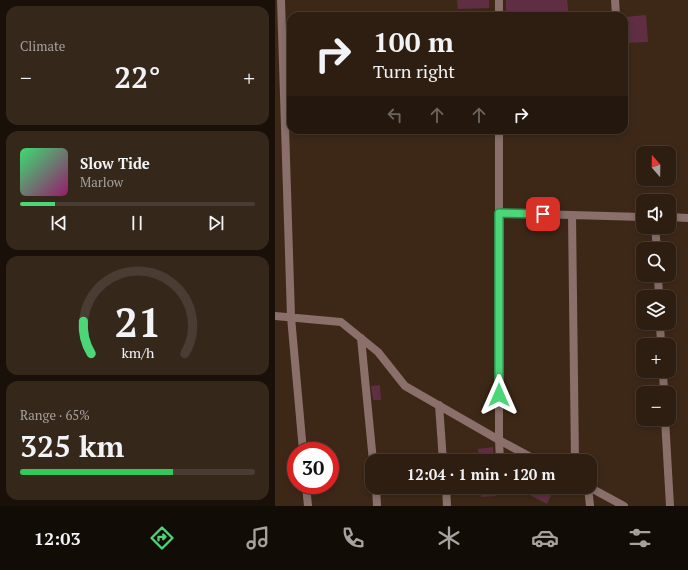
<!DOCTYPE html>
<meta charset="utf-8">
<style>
body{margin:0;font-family:"PT Serif",serif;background:#36271b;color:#f1f3f6;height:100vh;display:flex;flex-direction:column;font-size:15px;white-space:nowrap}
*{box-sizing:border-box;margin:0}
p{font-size:13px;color:#a7a29f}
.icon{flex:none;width:22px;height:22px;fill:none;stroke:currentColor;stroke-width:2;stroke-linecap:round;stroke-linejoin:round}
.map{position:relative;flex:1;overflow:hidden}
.details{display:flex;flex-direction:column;gap:6px;padding:6px;background:#19100a;width:275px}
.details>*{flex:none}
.banner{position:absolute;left:12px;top:12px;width:341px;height:122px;border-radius:12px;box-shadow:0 2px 6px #0003,0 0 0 1px #493c32;background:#2e1e12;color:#f1f3f6;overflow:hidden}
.needle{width:26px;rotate:340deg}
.fabs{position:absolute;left:361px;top:146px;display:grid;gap:8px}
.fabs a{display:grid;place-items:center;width:40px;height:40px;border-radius:8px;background:#2e1e12;box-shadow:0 2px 6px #0003,0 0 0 1px #493c32;font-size:20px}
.speed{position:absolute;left:12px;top:442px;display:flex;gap:8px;font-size:20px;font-weight:700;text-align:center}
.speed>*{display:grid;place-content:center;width:52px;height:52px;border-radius:50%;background:#2e1e12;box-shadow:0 2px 6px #0003,0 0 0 1px #493c32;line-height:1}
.speed .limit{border:6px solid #d22;background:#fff;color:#111}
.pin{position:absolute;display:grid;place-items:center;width:34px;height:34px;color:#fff;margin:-17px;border-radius:8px;box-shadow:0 2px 6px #0006}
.me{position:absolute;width:44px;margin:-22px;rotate:0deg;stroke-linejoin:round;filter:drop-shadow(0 0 3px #0008)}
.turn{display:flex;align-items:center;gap:14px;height:84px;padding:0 20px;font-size:18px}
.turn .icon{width:52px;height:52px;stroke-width:2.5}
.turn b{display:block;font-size:28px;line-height:34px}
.lanes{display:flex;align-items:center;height:38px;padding:0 20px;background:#0003;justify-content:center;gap:20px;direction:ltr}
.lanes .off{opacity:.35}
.big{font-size:30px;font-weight:800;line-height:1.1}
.details .widget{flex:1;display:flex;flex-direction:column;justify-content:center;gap:6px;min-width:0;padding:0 14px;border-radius:12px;background:#36271b}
.details .dial{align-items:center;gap:0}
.dial svg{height:104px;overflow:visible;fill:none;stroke:#493c32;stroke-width:7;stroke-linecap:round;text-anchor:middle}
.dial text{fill:#f1f3f6;stroke:none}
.song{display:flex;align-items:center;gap:12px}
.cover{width:48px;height:48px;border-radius:6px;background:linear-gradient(135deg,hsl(140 70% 55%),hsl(320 70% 35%))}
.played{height:4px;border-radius:2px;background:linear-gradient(90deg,#4bd677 15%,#493c32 15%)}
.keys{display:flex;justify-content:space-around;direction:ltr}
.heat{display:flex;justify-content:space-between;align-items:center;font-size:22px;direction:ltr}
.charge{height:6px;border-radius:3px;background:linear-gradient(90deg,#34c759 65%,#493c32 0)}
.trip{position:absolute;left:90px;top:454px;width:232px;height:40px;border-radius:12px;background:#2e1e12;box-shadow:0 2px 6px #0003,0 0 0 1px #493c32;font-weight:800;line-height:40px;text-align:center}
.tab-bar{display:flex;height:64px;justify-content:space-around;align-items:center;background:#120c07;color:#a7a29f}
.tab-bar .icon{width:28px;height:28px}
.tab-bar .current{color:#4bd677}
.tab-bar b{font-size:18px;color:#f1f3f6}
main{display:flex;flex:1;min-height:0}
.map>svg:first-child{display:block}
.building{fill:#5f2e43}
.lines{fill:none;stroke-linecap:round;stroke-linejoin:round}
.minor{stroke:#8a6f6a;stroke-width:8}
.route-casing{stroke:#318b4d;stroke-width:10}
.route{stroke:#4bd677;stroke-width:7}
</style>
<main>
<section class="details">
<div class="widget"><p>Climate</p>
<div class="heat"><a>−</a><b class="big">22°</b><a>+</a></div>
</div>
<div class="widget">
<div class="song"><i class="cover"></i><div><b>Slow Tide</b><p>Marlow</p></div></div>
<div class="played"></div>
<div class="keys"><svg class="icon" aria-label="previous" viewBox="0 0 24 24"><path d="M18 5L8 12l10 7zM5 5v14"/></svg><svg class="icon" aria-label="pause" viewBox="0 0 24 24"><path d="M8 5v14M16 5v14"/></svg><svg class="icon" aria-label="next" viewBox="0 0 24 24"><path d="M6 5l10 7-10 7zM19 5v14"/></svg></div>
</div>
<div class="widget dial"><svg viewBox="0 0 100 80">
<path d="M14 69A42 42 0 1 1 86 69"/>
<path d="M14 69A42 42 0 0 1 8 44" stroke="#4bd677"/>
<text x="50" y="56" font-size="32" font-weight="700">21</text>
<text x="50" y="72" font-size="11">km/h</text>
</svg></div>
<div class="widget"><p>Range · 65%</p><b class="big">325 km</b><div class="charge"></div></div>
</section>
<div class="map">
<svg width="413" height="506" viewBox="0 0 413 506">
<rect width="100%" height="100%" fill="#3d2818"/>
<path class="building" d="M 182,0 L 214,0 L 214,8 L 183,9 Z
M 231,0 L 292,0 L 294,16 L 231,16 Z
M 371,15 L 373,42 L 352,43 L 350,17 Z
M 105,385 L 106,400 L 98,400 L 96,386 Z
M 218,447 L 219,461 L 204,461 L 203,449 Z
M 206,487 L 220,487 L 221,496 L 206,497 Z
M 260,487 L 265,487 L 277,493 L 272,504 L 255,495 Z"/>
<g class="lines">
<path class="minor" d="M 6,0 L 16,317 L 28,451
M 340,0 L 341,16
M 224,16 L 224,0
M 224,130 L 224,440 L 225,461
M 224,213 L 368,217
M 297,215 L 300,461
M 394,217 L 413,218
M 380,227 L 382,249
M 383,275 L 384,297
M 0,316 L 66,322 L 103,352 L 130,386 L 224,440 L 263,461
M 385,323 L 386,345
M 86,338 L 98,461
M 388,371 L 389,393
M 164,405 L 168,461
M 390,419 L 395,506
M 31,485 L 33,506
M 101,487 L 102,506
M 171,487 L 172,506
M 313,487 L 315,506
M 314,487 L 349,506"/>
</g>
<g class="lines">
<defs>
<path id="route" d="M 224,395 L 224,213 L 268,214"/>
</defs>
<use href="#route" class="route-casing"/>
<use href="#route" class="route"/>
</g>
</svg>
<div class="fabs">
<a><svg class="needle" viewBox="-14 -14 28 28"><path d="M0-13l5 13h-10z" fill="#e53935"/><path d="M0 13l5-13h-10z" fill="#a7a29f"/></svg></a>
<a><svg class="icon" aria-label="sound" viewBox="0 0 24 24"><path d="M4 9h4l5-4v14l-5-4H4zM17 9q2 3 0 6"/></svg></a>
<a><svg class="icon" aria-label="search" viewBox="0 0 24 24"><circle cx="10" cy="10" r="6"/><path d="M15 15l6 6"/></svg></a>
<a><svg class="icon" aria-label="layers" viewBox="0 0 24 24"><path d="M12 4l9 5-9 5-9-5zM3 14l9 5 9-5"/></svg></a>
<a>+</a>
<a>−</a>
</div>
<div class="speed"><div class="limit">30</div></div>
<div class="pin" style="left:268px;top:214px;background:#d93025"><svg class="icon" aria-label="arrive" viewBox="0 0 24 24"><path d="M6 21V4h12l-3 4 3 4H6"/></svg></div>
<svg class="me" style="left:224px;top:395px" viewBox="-20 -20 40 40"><path d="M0-17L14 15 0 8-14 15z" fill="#4bd677" stroke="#fff" stroke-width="4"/></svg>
<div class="trip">12:04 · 1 min · 120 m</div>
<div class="banner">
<div class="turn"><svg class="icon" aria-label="right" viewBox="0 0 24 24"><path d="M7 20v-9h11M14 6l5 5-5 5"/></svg><div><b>100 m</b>Turn right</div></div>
<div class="lanes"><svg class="icon off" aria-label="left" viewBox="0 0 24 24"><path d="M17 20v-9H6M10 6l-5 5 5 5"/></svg><svg class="icon off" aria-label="ahead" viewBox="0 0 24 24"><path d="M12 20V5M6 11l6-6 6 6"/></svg><svg class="icon off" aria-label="ahead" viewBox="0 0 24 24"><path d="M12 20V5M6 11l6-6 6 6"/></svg><svg class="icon" aria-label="right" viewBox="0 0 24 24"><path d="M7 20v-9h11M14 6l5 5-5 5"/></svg></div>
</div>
</div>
</main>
<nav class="tab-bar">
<b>12:03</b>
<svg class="icon current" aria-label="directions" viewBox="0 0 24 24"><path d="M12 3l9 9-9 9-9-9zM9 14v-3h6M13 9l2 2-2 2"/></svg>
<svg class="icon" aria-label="music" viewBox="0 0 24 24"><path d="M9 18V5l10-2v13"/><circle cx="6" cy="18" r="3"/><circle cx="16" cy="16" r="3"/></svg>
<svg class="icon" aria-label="phone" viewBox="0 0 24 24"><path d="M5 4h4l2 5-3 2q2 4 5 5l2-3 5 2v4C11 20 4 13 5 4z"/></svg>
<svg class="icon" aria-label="climate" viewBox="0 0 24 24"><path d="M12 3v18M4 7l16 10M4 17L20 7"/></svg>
<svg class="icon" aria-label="car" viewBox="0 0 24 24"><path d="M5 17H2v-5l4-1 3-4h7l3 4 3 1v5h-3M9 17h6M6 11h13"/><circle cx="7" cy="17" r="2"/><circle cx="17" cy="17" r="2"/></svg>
<svg class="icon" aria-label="filters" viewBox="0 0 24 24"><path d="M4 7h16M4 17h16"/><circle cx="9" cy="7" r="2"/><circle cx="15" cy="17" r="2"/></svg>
</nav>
